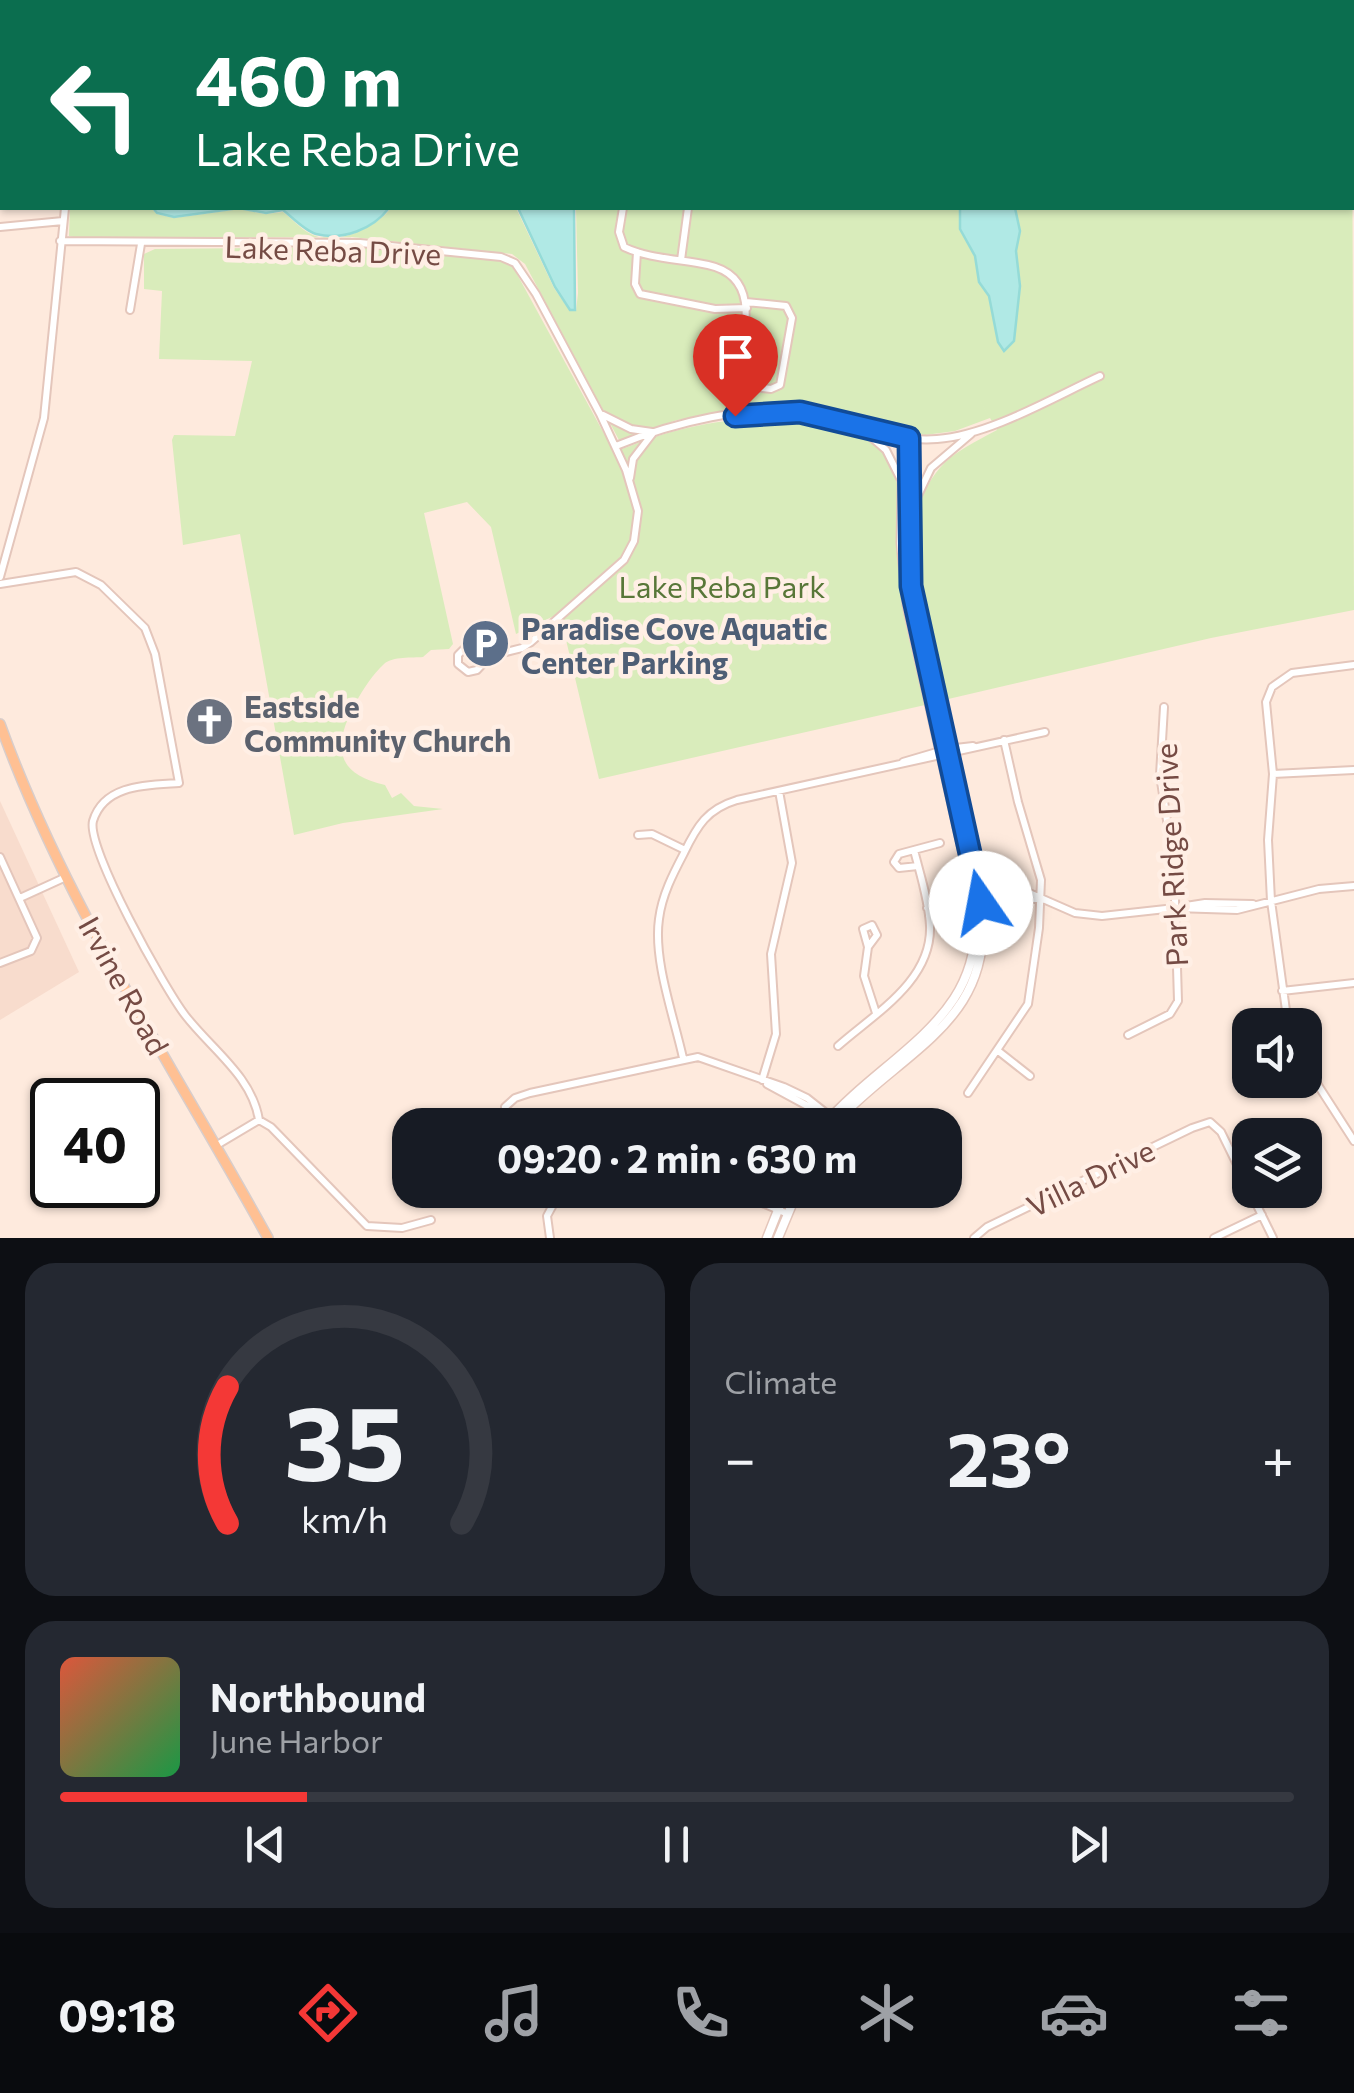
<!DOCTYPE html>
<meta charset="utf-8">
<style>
body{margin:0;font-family:Commissioner,sans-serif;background:#242831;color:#f1f3f6;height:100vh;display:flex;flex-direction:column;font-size:38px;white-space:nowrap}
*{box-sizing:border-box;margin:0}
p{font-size:32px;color:#9ea1a6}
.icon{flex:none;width:55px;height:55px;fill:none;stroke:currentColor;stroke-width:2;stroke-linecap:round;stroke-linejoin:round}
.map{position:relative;height:1238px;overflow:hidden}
.panel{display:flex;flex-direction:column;gap:25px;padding:25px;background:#0d0f14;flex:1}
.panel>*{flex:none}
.top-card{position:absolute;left:0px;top:0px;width:1355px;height:210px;box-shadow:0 2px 8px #0004;background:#0b6e4f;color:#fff;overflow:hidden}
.fabs{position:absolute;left:1232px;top:1008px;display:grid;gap:20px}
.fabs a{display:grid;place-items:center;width:90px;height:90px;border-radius:20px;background:#171b24;box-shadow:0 2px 8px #0004;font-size:50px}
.speed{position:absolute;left:30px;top:1078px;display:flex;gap:20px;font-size:50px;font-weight:700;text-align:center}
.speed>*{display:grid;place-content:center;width:130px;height:130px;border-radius:50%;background:#171b24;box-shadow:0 2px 8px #0004;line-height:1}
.speed .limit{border:5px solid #111;border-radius:15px;background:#fff;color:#111}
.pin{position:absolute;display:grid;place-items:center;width:85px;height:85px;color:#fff;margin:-102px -42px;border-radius:50% 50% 50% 0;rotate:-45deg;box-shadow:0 0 10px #0007}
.pin .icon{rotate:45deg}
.me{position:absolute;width:110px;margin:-55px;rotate:348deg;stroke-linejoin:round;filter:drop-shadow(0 0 8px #0008)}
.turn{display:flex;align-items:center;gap:35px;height:210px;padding:0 30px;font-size:45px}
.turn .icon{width:130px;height:130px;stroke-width:2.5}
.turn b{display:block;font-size:70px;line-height:85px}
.big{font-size:75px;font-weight:700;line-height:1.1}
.panel .widget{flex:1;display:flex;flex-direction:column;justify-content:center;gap:15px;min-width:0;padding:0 35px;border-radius:30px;background:#242831}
.panel .dial{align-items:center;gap:0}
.dial svg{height:260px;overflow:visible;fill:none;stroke:#363941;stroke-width:7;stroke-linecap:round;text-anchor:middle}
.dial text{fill:#f1f3f6;stroke:none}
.song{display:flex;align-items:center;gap:30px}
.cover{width:120px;height:120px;border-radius:15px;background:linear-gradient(135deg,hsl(10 70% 55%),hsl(140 70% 35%))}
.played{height:10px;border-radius:5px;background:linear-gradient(90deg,#f43836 20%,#363941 20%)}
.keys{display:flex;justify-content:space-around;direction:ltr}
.heat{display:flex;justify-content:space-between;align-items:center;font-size:55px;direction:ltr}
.panel .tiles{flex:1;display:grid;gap:25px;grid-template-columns:1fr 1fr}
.widget:last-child{grid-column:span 2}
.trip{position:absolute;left:392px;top:1108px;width:570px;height:100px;border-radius:30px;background:#171b24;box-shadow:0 2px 8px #0004;font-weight:700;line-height:100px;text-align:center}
.menu{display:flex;height:160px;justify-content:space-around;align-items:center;background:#090b0e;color:#9ea1a6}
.menu .icon{width:70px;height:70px}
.menu .current{color:#f43836}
.menu b{font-size:45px;color:#f1f3f6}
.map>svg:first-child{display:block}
.residential{fill:#f8dccd}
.green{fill:#d9ecbb}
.water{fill:#b0e9e5;stroke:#95dbd7;stroke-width:2.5}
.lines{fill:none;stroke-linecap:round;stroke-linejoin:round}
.minor-casing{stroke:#e4c6bb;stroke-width:10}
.tertiary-casing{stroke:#e4c6bb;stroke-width:11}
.primary-casing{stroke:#d8cdcb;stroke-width:12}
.minor{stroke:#fff;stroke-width:6}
.tertiary{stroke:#fff;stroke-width:8}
.primary{stroke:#ffc093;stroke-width:9}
.route-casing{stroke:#114b97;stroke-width:25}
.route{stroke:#1a73e8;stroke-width:18}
.labels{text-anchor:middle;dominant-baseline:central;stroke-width:9;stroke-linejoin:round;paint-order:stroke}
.street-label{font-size:30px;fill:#754b44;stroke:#ffefe5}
.park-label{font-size:30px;fill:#587738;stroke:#ffefe5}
.service-label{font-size:30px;font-weight:bold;fill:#4e5e75;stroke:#ffefe5;text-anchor:start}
.worship-label{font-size:30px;font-weight:bold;fill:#5b616d;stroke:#ffefe5;text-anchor:start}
</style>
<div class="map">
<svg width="1354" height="1238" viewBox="0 0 1354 1238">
<rect width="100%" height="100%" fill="#feeadd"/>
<path class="residential" d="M 0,801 L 79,972 L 0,1020 Z"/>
<path class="green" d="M 67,0 L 314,0 L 67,2 Z
M 693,0 L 978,0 L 979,2 L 691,2 Z
M 1352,78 L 1354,610 L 1211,638 L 944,700 C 927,631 887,531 939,469 C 954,451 977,441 997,430 L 961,368 L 990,418 L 955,431 L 925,435 L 855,422 L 812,409 L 776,407 L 677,420 L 619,440 L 525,264 L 512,254 L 352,237 L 78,238 L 69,236 L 70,208 L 151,208 L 157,214 L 174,218 L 239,209 L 265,214 L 283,212 C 291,218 300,228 309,233 C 333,248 376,228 391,208 L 516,208 L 554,288 L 570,311 L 576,311 L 578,293 L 576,208 L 1352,208 Z
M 355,247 L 502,261 L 512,265 L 614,452 C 636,444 657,435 679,430 C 735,415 871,401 894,472 C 905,504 897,544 899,578 C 902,620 916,664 925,705 L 599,779 L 562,623 L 556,615 L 516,634 L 491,527 L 467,502 L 424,513 L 453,644 L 449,649 L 431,650 L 423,657 C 412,658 393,656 384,664 C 373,674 364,688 356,702 C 334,743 332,773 385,785 L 392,798 L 401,793 L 414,806 L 443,809 L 343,823 L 294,835 L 240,534 L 183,545 L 172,440 L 174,435 L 235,436 L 252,361 L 159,359 L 162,291 L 144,289 L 144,254 L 155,249 Z"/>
<path class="water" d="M 319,0 L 553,0 L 554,2 L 309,2 Z
M 1072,0 L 1294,0 L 1307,2 L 1078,2 Z
M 153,208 L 389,208 C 373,229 343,241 316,234 C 305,231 293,218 283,210 L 266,213 L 239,208 L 174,217 L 157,213 Z
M 518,208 L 574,208 L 575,310 L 570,310 L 555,287 Z
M 960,208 L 1015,208 L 1020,231 L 1016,251 L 1020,286 L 1014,341 L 1004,351 L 998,342 L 989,296 L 979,282 L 975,256 L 960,229 Z"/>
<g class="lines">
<defs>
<path id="minor" d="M 47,2 L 58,0
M 0,10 L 2,10
M 623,208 L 619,232 L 624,247 C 649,259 681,259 708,265 C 764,277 743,336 736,376 C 734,389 735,402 735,415
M 0,227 L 63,221
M 60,241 L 360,243 L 501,257 L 515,263 L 536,294 L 600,414 L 626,470 L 638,511 L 634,541 L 624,560 L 531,642 L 522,648 L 490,656
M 637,252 L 635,284 L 640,294 L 715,309 L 747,308
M 681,260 L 688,208
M 130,310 L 141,244
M 735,385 L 771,389 L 780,385 L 792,318 L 786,306 L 746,302
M 603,415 L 631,429 L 652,432
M 863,430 L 886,450 L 900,478
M 616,446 C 672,423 749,403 810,414 C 852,421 893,443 937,439 C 990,435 1052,398 1100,376
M 630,478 L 633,459 L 653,433
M 912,508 L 931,468 L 971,434
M 0,577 L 44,418 L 65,208
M 0,584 L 76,572 L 101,585 L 145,628 L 155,654 L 179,783 C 148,785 104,784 93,821 C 86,848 165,989 185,1015 C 211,1049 252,1076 259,1120
M 464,649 L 490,656 L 477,670 L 468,672 L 458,664 L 458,655 Z
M 903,762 L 947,749 L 973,746
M 1273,774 L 1354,770
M 638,835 L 652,834 L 685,850
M 0,857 L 37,938 L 31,951 L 0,963
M 918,866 L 899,868 L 894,862 L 899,854 L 940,843
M 20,898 L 66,877
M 1186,906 L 1205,903 L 1253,904
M 927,908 L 1015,890 L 1027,892 L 1075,913 L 1102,916 L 1175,908 L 1237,910 L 1319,889 L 1354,886
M 929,916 L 1005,899 L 1040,899
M 872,925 L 877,935 L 868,947 L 863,929 Z
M 868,947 L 864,976 L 876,1013
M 1282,991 L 1354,983
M 1288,1025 L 1271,901 L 1268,840 L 1273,774 L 1266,702 L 1272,687 L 1292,673 L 1354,665
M 1128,1035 L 1170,1014 L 1178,1001 L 1174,866 L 1160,775 L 1164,707
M 838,1046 C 874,1014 932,981 930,926 C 929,901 920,874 914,850
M 997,1050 L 1030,1076
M 683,1058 C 674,1017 653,960 659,919 C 662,895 673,874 684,853 C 697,826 707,809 737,800 L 1045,732
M 1305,1065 L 1354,1141
M 762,1080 L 776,1034 L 771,954 L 792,863 L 779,791
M 767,1084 L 815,1110 L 828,1122
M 968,1093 L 1028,1004 L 1039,928 L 1041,880 L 1018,802 L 1004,740
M 505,1107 L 515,1098 L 530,1093 L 698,1057 L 784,1087 L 807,1098 L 835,1120
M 217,1145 L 259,1120 L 271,1127 L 367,1226 L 402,1228 L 431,1220
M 732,1190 L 788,1214
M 753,1190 L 791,1207
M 550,1238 L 547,1216 L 554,1203 L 593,1190
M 974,1238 L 987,1227 L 1192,1128 L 1210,1122 L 1221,1132 L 1273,1238
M 1214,1238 L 1262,1215"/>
<path id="tertiary" d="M 824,1125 C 889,1050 993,1016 973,898 L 907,605 L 901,543 L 903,438
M 833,1125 C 903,1048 1001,1021 980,896 L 911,586 L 909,439
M 767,1238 L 786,1190
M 778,1238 L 798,1190"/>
<path id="primary" d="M 0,724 C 66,907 175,1069 268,1238"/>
</defs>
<use href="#minor" class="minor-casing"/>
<use href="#tertiary" class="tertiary-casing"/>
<use href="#primary" class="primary-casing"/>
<use href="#minor" class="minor"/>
<use href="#tertiary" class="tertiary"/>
<use href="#primary" class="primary"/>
</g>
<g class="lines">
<defs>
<path id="route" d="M 735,416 L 800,412 L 909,438 L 911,586 L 981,903"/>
</defs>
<use href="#route" class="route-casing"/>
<use href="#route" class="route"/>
</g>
<defs>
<symbol id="parking-disc" viewBox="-11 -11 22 22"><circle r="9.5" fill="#5c6f8a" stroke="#ffefe5"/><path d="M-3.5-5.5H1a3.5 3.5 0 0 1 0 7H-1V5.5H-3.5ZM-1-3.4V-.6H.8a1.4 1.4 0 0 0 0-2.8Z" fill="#fff"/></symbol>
<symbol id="church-disc" viewBox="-11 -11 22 22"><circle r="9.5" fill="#6b7280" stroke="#ffefe5"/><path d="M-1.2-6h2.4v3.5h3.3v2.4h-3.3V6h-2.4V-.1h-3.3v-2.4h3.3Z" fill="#fff"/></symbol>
</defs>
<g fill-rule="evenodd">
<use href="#parking-disc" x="458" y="616" width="55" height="55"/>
<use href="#church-disc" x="182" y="694" width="55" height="55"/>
</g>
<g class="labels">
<g class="street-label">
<text transform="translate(333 249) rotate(2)">Lake Reba Drive</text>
<text transform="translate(1170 855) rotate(-93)">Park Ridge Drive</text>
<text transform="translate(125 985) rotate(61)">Irvine Road</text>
<text transform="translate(1090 1177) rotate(-26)">Villa Drive</text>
</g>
<g class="park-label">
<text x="722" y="585">Lake Reba Park</text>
</g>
<g class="service-label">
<text x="521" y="627">Paradise Cove Aquatic<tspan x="521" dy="34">Center Parking</tspan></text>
</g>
<g class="worship-label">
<text x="244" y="705">Eastside<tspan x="244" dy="34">Community Church</tspan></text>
</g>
</g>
</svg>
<div class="fabs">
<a><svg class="icon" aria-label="sound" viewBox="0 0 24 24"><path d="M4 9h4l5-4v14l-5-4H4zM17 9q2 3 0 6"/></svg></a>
<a><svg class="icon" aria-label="layers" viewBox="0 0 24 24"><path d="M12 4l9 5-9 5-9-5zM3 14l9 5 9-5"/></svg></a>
</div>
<div class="speed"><div class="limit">40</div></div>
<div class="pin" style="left:735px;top:416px;background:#d93025"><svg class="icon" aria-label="arrive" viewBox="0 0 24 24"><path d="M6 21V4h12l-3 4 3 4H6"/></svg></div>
<svg class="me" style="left:981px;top:903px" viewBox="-20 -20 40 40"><circle r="19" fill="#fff"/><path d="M0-13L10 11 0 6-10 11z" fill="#1a73e8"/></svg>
<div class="trip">09:20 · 2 min · 630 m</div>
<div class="top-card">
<div class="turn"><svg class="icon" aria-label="left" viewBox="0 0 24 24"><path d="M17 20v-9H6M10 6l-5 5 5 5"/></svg><div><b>460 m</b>Lake Reba Drive</div></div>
</div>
</div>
<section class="panel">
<div class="tiles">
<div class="widget dial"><svg viewBox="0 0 100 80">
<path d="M14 69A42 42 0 1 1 86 69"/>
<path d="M14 69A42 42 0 0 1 14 27" stroke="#f43836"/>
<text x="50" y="56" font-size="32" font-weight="700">35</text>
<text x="50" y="72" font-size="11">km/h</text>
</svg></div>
<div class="widget"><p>Climate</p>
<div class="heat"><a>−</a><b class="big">23°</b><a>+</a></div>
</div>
<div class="widget">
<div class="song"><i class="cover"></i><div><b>Northbound</b><p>June Harbor</p></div></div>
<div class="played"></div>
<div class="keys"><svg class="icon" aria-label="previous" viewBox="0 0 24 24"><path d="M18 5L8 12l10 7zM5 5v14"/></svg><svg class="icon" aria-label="pause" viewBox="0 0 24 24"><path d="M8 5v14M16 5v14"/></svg><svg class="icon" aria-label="next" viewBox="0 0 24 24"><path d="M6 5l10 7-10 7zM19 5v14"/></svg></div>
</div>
</div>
</section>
<nav class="menu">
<b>09:18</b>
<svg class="icon current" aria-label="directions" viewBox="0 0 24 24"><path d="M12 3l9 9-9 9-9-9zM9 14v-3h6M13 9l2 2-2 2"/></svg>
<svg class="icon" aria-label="music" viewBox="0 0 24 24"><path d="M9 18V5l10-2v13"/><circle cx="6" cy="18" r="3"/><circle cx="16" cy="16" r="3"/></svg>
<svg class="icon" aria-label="phone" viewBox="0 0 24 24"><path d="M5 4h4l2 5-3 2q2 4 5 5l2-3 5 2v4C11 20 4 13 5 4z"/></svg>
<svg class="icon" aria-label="climate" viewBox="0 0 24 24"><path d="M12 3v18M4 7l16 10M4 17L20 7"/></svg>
<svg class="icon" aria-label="car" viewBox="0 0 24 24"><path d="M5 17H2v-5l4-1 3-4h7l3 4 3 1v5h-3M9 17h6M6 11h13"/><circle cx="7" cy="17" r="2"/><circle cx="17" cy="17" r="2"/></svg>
<svg class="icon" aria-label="filters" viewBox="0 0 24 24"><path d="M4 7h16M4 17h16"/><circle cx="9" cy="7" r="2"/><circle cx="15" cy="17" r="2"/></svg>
</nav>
